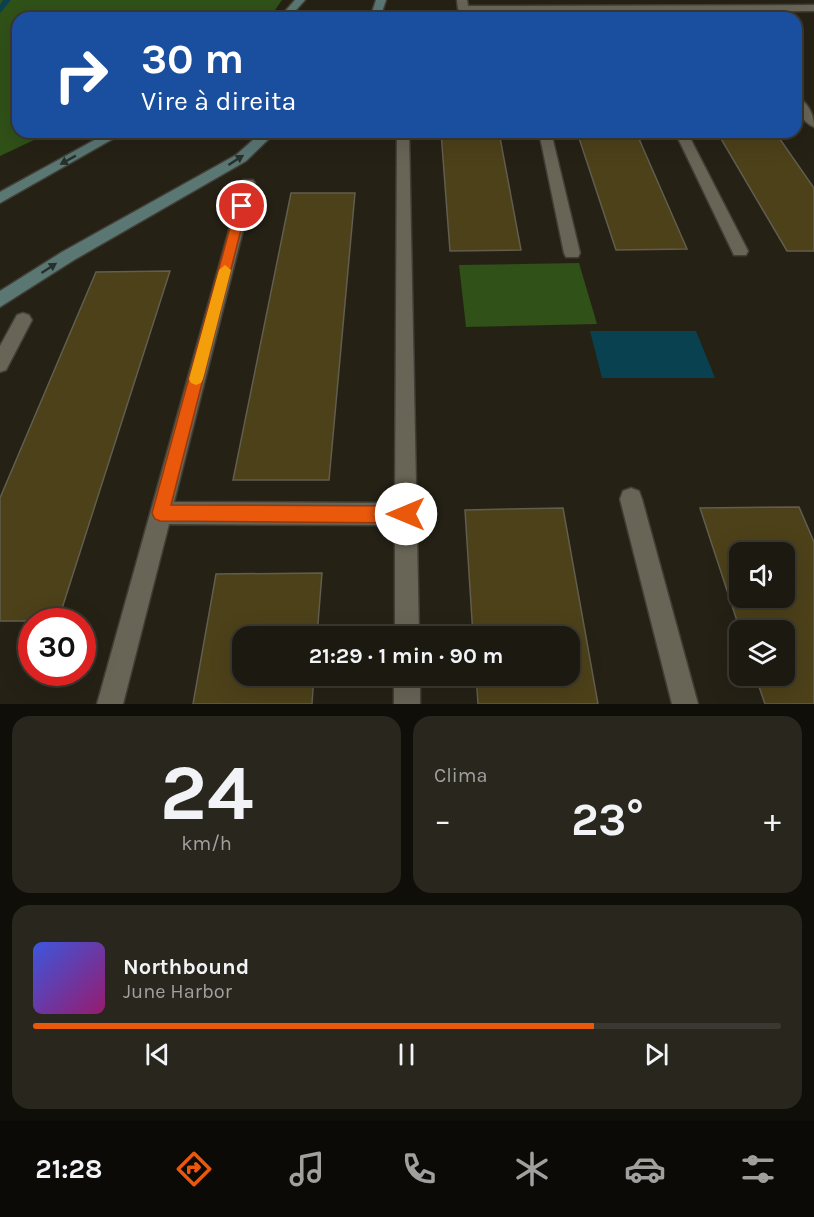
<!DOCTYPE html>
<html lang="pt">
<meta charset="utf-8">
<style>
body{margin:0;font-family:Karla,sans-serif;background:#29261e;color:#f1f3f6;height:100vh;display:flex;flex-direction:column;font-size:22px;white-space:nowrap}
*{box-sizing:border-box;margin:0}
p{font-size:20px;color:#a0a09f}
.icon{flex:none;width:33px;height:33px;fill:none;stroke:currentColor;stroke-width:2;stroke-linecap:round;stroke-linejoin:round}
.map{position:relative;height:704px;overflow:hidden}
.side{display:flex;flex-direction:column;gap:12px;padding:12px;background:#0f0e09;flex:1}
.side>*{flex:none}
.hud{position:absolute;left:12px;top:12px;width:790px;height:126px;border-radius:18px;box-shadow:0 6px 24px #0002,0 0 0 2px #3a3830;background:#1a4fa0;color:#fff;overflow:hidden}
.controls{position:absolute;left:729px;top:542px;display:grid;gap:12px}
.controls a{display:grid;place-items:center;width:66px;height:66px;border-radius:12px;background:#1c1910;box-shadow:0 6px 24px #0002,0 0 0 2px #3a3830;font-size:30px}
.speed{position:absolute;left:18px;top:608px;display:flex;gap:12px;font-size:30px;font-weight:700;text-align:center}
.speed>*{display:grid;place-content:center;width:78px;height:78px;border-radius:50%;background:#1c1910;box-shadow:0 6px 24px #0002,0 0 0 2px #3a3830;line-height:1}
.speed .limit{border:9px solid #d22;background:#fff;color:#111}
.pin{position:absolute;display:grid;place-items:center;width:51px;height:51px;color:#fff;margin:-26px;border:3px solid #fff;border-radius:50%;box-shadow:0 2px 6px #0007}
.me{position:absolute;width:66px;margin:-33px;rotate:270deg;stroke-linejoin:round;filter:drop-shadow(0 0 4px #0008)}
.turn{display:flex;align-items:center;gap:21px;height:126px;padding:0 30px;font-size:27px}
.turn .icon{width:78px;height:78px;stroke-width:2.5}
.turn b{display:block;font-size:42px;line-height:51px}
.big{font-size:45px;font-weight:700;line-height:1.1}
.side .tile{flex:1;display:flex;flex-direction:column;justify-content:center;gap:9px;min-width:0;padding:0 21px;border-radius:18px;background:#29261e}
.side .dial{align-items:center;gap:0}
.dial b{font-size:78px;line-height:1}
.song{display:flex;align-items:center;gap:18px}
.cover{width:72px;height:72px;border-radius:9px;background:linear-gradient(135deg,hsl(230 70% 55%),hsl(320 70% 35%))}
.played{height:6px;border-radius:3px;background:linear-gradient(90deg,#ea580c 75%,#3a3830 75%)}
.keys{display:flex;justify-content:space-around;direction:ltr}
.heat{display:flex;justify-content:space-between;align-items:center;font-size:33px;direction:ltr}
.side .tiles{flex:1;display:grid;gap:12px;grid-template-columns:1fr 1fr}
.tile:last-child{grid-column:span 2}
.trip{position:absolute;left:232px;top:626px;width:348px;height:60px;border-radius:18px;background:#1c1910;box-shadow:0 6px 24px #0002,0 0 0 2px #3a3830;font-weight:700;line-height:60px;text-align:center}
.tabs{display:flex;height:96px;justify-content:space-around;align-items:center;background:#0b0a06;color:#a0a09f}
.tabs .icon{width:42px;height:42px}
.tabs .selected{color:#ea580c}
.tabs b{font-size:27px;color:#f1f3f6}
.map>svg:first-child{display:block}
.green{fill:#305118}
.water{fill:#094150}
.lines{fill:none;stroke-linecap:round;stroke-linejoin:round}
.stream{fill:#094150;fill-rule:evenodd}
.building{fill:#4c4119;stroke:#615d4f;stroke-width:1.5;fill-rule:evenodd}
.street-casing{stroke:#413e35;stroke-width:3}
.secondary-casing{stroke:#413e35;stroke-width:3}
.street{fill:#686456;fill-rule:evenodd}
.secondary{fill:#5a7774;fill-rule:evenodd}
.oneway{fill:#27312c}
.route{fill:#ea580c;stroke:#983908;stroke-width:1.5}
.slow{fill:#f59e0b}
</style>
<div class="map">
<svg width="814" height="704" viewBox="0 0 814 704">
<rect width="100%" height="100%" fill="#252115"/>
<path class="green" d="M 0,0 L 282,0 L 275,10 L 264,18 L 18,18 L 18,132 L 51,132 L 0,156 Z
M 579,263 L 597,324 L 466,327 L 459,265 Z"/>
<path class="water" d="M 590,331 L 696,331 L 715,378 L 602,378 Z"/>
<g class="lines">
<path class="stream" d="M 3,0 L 11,0 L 0,13 L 0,5 Z"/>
</g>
<path class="building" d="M 441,132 L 499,132 L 521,250 L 450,251 Z
M 577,132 L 636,132 L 687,249 L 616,250 Z
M 717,132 L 775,132 L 814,188 L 814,251 L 787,251 Z
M 291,193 L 355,193 L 329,480 L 233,480 Z
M 170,271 L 58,621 L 0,621 L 0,498 L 96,272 Z
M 799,507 L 814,542 L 814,704 L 765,704 L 755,675 L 784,675 L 784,630 L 740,630 L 700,508 ZM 740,552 L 784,552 L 784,597 L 740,597 Z
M 563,508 L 598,704 L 478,704 L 476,675 L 570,675 L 570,636 L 473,636 L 465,510 Z
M 322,573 L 317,636 L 243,636 L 243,675 L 314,675 L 312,704 L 193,704 L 216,574 Z"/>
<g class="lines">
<defs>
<path id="street" d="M 457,0 L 467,0 L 468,6 L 814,5 L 814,11 L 463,12 L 458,9 Z
M 796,97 C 808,102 814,114 814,127 C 802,122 796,109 796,97 Z
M 397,132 L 409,132 L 419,636 L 395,636 L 395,525 L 169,524 L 123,704 L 97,704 L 243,180 L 253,180 L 255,183 L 174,502 L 395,503 Z
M 539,132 L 551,132 L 580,253 L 578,257 L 566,257 L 564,253 Z
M 675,132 L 687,132 L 748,251 L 746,255 L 734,255 Z
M 23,313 L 29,315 L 32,320 L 6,370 L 0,372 L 0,346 L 17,315 Z
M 631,488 L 639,491 L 642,499 L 698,704 L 672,704 L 620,499 L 623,491 Z
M 394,675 L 420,675 L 420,704 L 394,704 Z"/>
<path id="secondary" d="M 295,0 L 305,0 L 289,18 L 279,18 Z
M 376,0 L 386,0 L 380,18 L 370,18 Z
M 109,132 L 125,132 L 0,203 L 0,192 Z
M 262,132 L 276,132 L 246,161 L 74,260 L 0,307 L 0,291 L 62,252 L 236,155 Z"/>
</defs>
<use href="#street" class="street-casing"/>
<use href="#secondary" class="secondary-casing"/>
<use href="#street" class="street"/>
<use href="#secondary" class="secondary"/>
</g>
<defs><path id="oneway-solid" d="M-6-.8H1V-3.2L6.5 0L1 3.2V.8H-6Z" transform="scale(1.5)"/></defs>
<g class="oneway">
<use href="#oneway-solid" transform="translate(68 160) rotate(151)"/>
<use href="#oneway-solid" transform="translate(236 160) rotate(-33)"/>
<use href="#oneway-solid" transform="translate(49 268) rotate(-33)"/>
</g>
<path class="route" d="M 242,202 L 247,206 L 171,505 L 406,506 L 412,508 L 414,514 L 412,520 L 406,523 L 160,521 L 155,519 L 152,513 L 236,206 Z"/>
<path class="slow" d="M 225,265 L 231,270 L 203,379 L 201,383 L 196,385 L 191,383 L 189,379 L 219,270 Z"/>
</svg>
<div class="controls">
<a><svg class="icon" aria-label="sound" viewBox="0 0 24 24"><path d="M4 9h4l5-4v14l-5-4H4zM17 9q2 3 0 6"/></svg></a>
<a><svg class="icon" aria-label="layers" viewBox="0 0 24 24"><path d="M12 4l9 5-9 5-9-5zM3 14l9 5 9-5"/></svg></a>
</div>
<div class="speed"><div class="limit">30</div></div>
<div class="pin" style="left:242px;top:206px;background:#d93025"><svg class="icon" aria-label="arrive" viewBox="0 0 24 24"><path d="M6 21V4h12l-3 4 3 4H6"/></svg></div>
<svg class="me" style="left:406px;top:514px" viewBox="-20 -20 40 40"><circle r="19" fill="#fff"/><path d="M0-13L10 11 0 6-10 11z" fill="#ea580c"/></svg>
<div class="trip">21:29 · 1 min · 90 m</div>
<div class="hud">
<div class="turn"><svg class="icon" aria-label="right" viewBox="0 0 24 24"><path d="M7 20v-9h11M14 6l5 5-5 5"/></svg><div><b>30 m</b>Vire à direita</div></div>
</div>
</div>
<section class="side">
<div class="tiles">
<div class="tile dial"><b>24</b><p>km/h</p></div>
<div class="tile"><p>Clima</p>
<div class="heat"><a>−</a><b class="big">23°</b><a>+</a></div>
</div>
<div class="tile">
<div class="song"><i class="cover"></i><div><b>Northbound</b><p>June Harbor</p></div></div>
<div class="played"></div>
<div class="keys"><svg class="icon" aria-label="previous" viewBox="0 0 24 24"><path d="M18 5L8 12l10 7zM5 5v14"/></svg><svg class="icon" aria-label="pause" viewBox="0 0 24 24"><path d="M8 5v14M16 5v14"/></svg><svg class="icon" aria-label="next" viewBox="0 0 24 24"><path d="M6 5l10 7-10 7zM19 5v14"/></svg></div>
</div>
</div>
</section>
<nav class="tabs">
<b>21:28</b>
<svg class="icon selected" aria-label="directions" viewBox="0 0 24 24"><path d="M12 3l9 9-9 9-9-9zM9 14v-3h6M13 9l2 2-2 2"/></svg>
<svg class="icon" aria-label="music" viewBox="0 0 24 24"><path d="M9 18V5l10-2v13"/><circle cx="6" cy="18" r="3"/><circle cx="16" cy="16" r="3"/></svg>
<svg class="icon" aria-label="phone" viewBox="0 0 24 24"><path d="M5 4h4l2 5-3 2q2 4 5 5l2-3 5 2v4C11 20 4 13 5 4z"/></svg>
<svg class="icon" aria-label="climate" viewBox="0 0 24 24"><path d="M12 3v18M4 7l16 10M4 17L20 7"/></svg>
<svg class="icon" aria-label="car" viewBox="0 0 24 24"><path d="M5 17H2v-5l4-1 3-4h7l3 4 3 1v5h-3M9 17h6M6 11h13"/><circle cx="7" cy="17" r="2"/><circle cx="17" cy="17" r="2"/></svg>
<svg class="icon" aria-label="filters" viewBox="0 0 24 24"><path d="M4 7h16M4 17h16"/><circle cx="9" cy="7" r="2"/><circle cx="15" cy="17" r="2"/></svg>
</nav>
